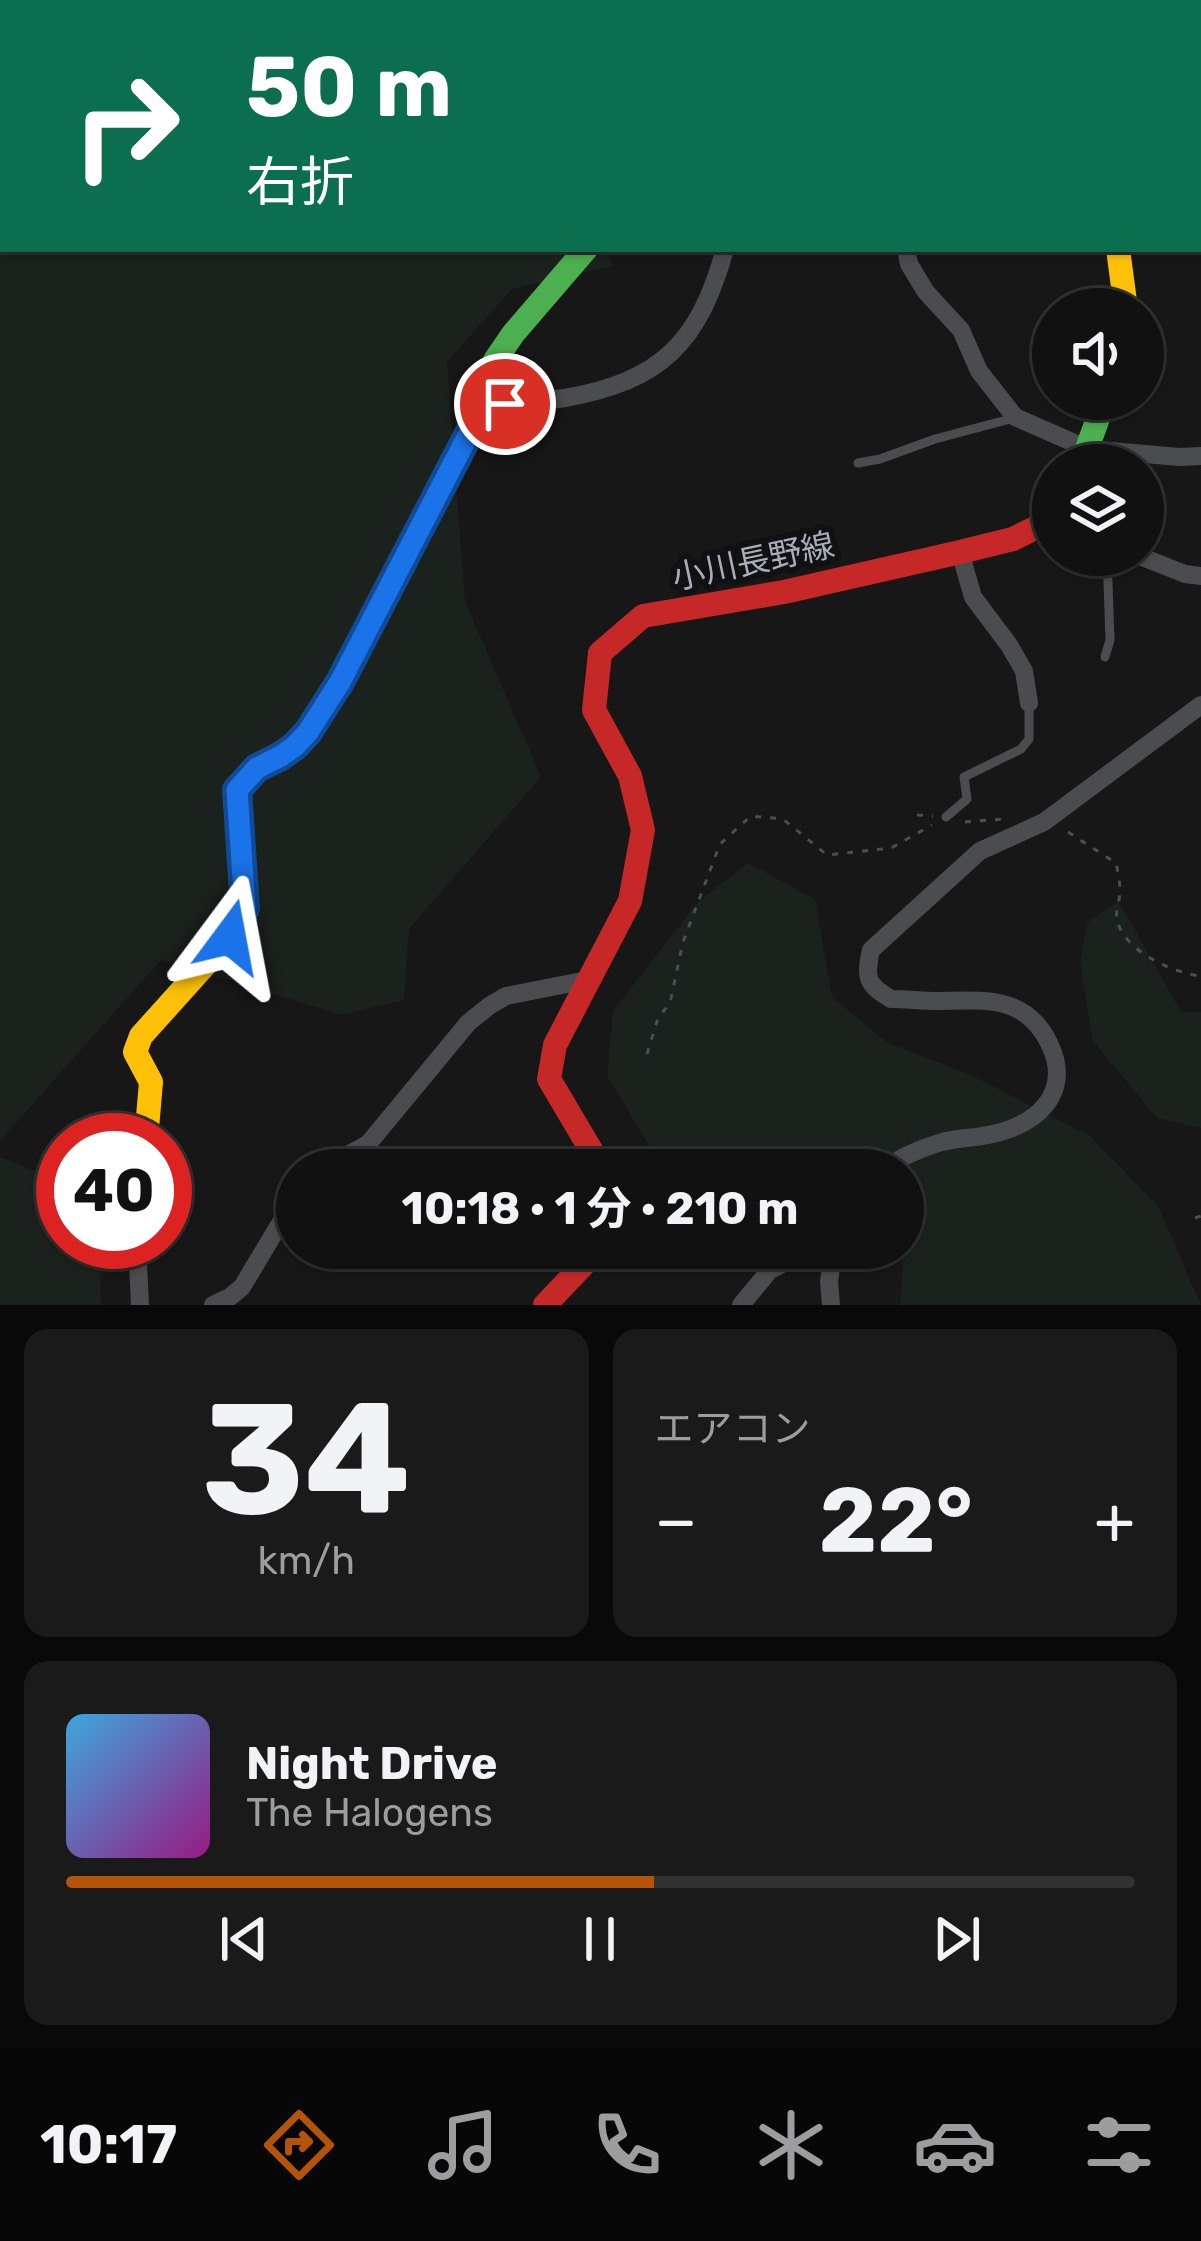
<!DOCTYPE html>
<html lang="ja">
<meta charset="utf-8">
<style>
body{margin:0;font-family:Rubik,"Noto Sans JP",sans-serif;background:#1a1a1a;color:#f1f3f6;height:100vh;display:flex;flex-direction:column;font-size:45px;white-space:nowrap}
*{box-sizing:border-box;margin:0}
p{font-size:39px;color:#9c9d9f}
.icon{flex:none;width:66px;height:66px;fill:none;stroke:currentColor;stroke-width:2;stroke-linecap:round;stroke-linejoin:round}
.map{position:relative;height:1305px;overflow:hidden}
.drawer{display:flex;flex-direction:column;gap:24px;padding:24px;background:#090909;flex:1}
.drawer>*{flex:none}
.guide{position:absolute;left:0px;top:0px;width:1203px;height:252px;box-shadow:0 3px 9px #0004,0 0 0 3px #303131;background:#0b6e4f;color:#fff;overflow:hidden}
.controls{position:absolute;left:1032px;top:288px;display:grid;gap:24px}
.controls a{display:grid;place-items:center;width:132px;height:132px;border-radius:50%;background:#111;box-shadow:0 3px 9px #0004,0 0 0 3px #303131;font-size:60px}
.speed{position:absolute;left:36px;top:1113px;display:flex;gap:24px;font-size:60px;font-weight:700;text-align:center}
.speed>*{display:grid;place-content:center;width:156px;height:156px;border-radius:50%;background:#111;box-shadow:0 3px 9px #0004,0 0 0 3px #303131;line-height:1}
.speed .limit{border:18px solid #d22;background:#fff;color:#111}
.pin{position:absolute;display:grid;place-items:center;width:102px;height:102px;color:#fff;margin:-51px;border:6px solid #fff;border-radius:50%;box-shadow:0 3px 12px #0007}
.me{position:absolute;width:132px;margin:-66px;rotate:13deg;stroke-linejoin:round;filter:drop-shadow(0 0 9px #0008)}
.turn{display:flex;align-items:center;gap:42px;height:252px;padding:0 48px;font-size:54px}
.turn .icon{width:156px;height:156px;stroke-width:2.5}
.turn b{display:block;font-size:84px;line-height:102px}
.big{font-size:90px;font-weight:700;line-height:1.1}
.drawer .widget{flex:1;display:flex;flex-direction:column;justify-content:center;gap:18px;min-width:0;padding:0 42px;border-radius:24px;background:#1a1a1a}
.drawer .dial{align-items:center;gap:0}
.dial b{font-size:156px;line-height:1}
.song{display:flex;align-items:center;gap:36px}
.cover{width:144px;height:144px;border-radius:18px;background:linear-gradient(135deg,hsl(200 70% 55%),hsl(310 70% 35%))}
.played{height:12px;border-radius:6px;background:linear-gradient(90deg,#b45309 55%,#303131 55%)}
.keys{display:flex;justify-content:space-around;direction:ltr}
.heat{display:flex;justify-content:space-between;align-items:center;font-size:66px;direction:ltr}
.drawer .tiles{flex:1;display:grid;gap:24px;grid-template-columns:1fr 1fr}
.widget:last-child{grid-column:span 2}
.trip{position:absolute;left:276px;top:1149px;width:648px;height:120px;border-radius:60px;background:#111;box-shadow:0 3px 9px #0004,0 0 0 3px #303131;font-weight:700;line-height:120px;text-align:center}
.menu{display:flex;height:192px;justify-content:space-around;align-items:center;background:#070707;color:#9c9d9f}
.menu .icon{width:84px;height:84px}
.menu .on{color:#b45309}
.menu b{font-size:54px;color:#f1f3f6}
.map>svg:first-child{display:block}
.green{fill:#1b211c}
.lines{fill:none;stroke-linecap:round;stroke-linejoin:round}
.path{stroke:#4d4e52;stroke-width:3;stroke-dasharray:6 9;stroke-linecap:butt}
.lane{stroke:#4b4c50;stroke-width:9}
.street{stroke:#4b4c50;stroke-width:18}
.fast{stroke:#4caf50;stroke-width:24}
.slow{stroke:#ffc107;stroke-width:24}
.jam{stroke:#c62828;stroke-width:24}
.route-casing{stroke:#114b97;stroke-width:30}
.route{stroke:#1a73e8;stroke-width:21}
.labels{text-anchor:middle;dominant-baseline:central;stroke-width:12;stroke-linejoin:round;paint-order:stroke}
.street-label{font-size:33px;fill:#a8adb8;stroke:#111113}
</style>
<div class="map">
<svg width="1201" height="1305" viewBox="0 0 1201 1305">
<rect width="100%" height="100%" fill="#171717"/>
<path class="green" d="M 0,0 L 709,0 L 709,3 L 3,3 L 3,249 L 607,249 L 612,266 L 512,289 L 447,362 L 465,601 L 541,777 L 409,929 L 404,1000 L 342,1015 L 161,960 L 0,1141 Z
M 748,863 L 815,899 L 832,997 L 888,1043 L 971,1075 L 1090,1136 L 1158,1206 L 1201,1305 L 900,1305 L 905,1234 L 903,1170 L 664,1170 L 607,1076 L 613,1011 L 698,902 Z
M 1119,901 L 1181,1012 L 1201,1012 L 1201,1128 L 1157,1118 L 1093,1041 L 1080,962 L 1087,923 Z
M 0,1157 L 63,1182 L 63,1242 L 100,1242 L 101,1305 L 0,1305 Z"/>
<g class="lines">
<path class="path" d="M 917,815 L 933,816
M 965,822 L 1003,819
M 1068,832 L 1116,863 C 1118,872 1120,882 1120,891 C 1120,900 1115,912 1117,920 C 1124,951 1173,973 1201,976
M 647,1054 L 658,1018 L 670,1003 L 683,942 L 720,844 L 751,816 L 783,819 L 827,855 L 891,848 L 932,825
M 1195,1218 L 1201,1216"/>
<path class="lane" d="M 858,463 L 880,459 L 935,439 L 1014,418
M 1105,657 L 1110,640 L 1107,555
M 946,817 L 967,799 L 964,777 L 1021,749 L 1029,739 L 1029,703"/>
<path class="street" d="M 905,0 L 906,3
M 147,3 L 148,0
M 326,3 L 329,0
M 640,3 L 642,0
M 906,249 L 909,264 L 926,292 L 961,330 L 979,371 L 1015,417 L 1088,449 L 1179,457 L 1201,456
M 476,423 C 486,416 497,406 508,403 C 527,399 547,401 565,398 C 661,381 699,343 725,249
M 960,552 L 973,597 L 1009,645 L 1024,671 L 1029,703
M 1137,555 L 1185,574 L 1201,576
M 320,1170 L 368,1144 L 468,1023 L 489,1006 L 506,996 L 587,980
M 883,1170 C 900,1157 922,1148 942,1142 C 957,1138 973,1138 988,1135 C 1035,1126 1073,1095 1050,1045 C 1027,995 985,1000 938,1001 C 922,1001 907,999 891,999 C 866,984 865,978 871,950 L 980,851 L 1044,822 L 1201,705
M 137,1242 L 140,1305
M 213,1305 L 230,1297 L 242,1287 L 297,1195
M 741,1305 L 770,1270 L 790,1260 L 802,1248
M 831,1305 L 829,1281 L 834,1248"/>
<path class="fast" d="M 1200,9 L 1201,8
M 474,424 L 488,394 L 487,375 L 496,359 L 513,334 L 586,249
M 1081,465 L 1105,399"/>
<path class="slow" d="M 1118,249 L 1126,309
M 146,1140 L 151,1082 L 135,1052 L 141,1036 L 230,937 L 240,921 L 245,907 L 237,789 L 254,773 L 299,741 L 332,696 L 474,424"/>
<path class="jam" d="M 599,1170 L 591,1150 L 549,1079 L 555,1045 L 630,901 L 643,830 L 630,776 L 594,710 L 600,653 L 643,616 L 784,592 L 956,553 L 1013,539 L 1053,519
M 545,1305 L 585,1263 L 592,1248"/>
</g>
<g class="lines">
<defs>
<path id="route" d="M 230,937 L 240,921 L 245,908 L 237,790 L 257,768 L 281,756 L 295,746 L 308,732 L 340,682 L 474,424 L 505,404"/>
</defs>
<use href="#route" class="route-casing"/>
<use href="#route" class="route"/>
</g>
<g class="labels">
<g class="street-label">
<text transform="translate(753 561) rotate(-12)">小川長野線</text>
</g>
</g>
</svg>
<div class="controls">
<a><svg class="icon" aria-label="sound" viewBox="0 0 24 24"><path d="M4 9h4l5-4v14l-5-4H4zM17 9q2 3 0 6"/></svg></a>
<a><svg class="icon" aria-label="layers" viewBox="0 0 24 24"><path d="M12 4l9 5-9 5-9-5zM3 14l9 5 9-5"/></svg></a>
</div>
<div class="speed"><div class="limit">40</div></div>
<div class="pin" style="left:505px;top:404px;background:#d93025"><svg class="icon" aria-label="arrive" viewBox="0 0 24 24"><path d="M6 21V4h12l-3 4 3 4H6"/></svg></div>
<svg class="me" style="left:230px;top:937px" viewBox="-20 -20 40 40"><path d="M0-17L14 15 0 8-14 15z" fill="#1a73e8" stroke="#fff" stroke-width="4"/></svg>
<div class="trip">10:18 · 1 分 · 210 m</div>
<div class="guide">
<div class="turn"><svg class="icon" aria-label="right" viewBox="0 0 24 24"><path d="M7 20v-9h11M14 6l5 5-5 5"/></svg><div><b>50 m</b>右折</div></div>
</div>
</div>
<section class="drawer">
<div class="tiles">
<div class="widget dial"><b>34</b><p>km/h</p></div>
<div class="widget"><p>エアコン</p>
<div class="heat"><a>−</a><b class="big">22°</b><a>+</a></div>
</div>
<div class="widget">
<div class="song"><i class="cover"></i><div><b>Night Drive</b><p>The Halogens</p></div></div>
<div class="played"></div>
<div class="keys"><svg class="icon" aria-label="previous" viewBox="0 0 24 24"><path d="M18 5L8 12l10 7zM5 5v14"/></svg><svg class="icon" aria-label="pause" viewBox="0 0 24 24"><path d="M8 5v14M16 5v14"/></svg><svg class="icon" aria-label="next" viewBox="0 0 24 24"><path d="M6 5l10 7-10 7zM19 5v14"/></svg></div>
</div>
</div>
</section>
<nav class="menu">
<b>10:17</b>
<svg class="icon on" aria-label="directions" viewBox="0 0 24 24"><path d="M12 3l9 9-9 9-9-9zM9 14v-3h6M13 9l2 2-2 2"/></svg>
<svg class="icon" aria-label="music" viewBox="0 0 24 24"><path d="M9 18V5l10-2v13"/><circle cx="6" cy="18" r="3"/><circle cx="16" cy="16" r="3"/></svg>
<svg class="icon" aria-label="phone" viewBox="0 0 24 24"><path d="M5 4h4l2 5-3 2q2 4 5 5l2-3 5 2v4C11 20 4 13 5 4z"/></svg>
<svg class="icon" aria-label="climate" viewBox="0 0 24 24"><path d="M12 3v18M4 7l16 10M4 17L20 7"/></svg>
<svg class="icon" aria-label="car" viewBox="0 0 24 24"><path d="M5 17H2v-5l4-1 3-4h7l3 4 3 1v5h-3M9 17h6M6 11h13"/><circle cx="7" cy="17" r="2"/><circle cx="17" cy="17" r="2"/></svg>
<svg class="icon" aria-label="filters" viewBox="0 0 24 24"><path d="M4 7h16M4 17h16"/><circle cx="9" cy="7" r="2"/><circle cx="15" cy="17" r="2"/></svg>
</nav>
